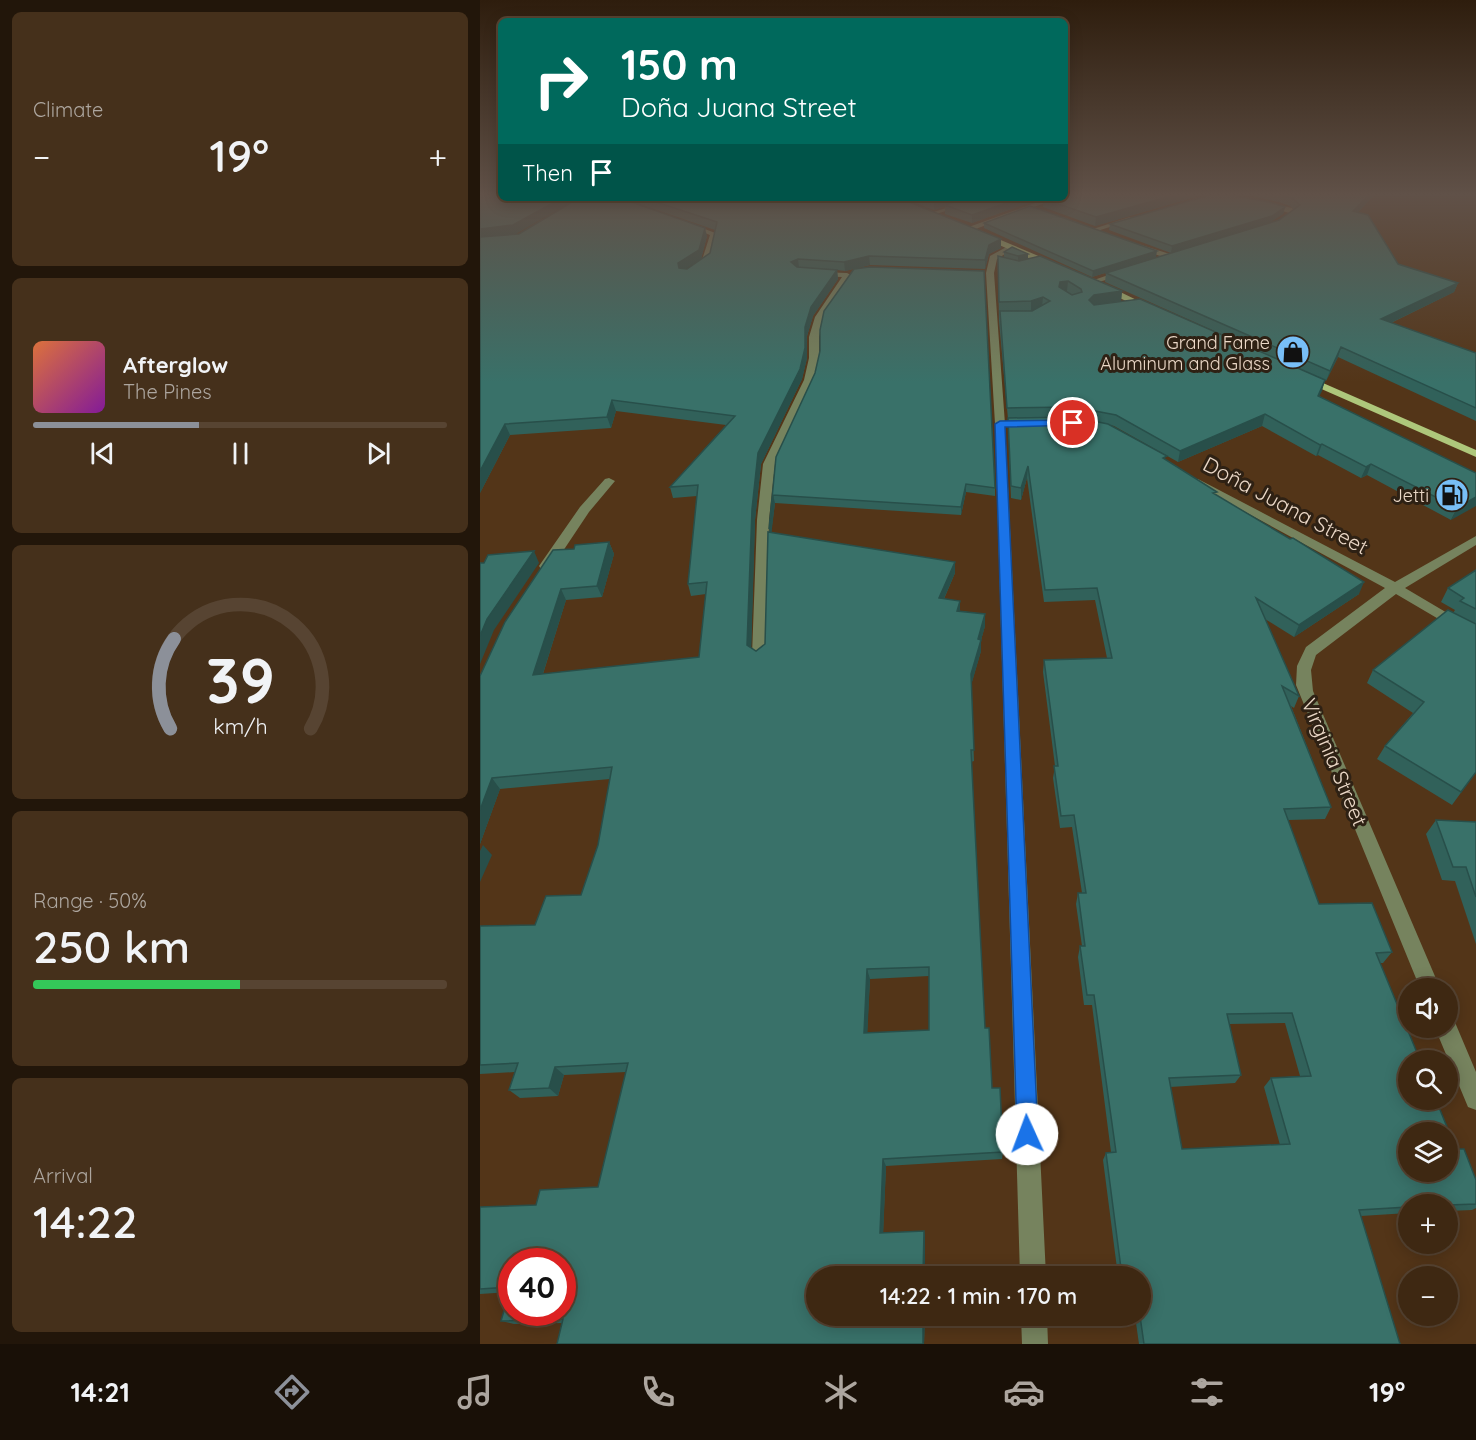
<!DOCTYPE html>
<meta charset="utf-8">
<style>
body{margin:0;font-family:Quicksand,sans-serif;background:#45301b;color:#f1f3f6;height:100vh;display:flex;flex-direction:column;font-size:22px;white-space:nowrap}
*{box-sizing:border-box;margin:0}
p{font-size:20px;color:#ada69f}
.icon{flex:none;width:33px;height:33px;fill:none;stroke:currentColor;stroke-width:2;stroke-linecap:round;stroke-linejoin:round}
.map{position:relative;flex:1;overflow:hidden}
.details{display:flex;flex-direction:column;gap:12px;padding:12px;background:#22160a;width:480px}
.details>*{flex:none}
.guide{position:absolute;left:18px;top:18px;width:570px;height:183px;border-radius:9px;box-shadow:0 3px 15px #0003,0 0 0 2px #574432;background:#00695c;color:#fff;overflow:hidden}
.tools{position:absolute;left:918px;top:978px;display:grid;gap:12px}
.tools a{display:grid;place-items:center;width:60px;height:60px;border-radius:50%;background:#3e2812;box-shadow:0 3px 15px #0003,0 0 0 2px #574432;font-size:30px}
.speed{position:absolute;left:18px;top:1248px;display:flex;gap:12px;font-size:30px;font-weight:700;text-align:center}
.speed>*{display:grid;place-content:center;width:78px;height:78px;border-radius:50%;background:#3e2812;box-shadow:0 3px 15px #0003,0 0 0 2px #574432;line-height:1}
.speed .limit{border:9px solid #d22;background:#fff;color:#111}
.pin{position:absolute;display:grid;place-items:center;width:51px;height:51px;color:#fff;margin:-26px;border:3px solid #fff;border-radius:50%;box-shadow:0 2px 6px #0007}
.me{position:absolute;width:66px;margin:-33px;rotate:358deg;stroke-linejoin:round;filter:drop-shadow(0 0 4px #0008)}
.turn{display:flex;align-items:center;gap:21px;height:126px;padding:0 24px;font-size:27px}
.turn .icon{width:78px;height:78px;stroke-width:2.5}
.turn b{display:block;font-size:42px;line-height:51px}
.then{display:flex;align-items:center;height:57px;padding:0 24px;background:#0003;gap:12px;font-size:22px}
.big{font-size:45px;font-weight:600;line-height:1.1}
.details .tile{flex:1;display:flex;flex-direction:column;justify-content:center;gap:9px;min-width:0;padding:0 21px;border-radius:9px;background:#45301b}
.details .dial{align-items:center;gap:0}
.dial svg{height:156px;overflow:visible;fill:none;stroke:#574432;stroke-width:7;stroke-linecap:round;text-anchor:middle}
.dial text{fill:#f1f3f6;stroke:none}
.song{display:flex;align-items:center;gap:18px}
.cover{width:72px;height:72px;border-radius:9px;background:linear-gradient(135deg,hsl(20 70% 55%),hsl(290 70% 35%))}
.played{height:6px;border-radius:3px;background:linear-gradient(90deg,#8c9099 40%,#574432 40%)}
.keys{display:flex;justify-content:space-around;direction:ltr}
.heat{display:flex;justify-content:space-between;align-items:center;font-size:33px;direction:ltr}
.charge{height:9px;border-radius:4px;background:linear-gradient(90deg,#34c759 50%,#574432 0)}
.trip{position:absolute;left:326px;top:1266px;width:345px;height:60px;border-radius:30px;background:#3e2812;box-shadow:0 3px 15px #0003,0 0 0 2px #574432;font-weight:600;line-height:60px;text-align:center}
.tabs{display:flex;height:96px;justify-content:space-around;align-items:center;background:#191007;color:#ada69f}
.tabs .icon{width:42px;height:42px}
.tabs .active{color:#8c9099}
.tabs b{font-size:27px;color:#f1f3f6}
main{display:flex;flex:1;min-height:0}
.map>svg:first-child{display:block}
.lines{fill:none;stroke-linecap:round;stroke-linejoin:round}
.minor{fill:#76835e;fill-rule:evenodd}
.major{fill:#aec77b;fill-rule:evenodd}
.wall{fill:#31615a;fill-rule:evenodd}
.shaded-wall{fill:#284f4a}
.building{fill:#397169;stroke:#284f4a;stroke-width:1.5;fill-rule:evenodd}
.route{fill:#1a73e8;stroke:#114b97;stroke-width:1.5}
.labels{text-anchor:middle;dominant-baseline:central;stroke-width:6;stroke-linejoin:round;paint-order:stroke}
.far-poi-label{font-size:18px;fill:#ebd8c7;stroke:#2e2114;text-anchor:end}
.street-label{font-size:21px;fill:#ebd8c7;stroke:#2e2114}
</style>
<main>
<section class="details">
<div class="tile"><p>Climate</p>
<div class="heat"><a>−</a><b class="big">19°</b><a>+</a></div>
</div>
<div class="tile">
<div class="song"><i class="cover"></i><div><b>Afterglow</b><p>The Pines</p></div></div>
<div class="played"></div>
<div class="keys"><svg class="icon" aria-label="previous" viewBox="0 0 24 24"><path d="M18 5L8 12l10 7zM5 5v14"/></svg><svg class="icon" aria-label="pause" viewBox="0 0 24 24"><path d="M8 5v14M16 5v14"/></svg><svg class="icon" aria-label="next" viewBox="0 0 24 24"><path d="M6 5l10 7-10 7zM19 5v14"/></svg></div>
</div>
<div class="tile dial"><svg viewBox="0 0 100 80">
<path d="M14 69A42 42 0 1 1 86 69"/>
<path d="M14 69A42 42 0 0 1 16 23" stroke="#8c9099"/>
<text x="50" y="56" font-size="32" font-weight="700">39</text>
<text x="50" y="72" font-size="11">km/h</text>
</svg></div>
<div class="tile"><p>Range · 50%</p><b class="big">250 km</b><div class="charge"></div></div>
<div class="tile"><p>Arrival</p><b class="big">14:22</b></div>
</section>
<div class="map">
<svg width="996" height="1344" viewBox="0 0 996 1344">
<rect width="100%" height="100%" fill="#533518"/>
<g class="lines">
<path class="minor" d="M 496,198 L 506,198 L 456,214 L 451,213 Z
M 569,198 L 578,198 L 493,230 L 486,228 Z
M 786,202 L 812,208 L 816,213 L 800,225 L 796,225 L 796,223 L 809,213 L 784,205 Z
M 650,217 L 652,220 L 614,232 L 610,230 Z
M 209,223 L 238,234 L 230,261 L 217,269 L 213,267 L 222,260 L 230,235 L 207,226 Z
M 658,244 L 693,255 L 694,257 L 690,259 L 655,248 Z
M 530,245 L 533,249 L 517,259 L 514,273 L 525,424 L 566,1276 L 540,1276 L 515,424 L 506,273 L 510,256 Z
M 643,270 L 646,270 L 646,274 L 612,284 L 608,282 Z
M 337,272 L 367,273 L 371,275 L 343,317 L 339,337 L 339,358 L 334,380 L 295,464 L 289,520 L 286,655 L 279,660 L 272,655 L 277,520 L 283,464 L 324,380 L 329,358 L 329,337 L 335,317 L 362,277 L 334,276 L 333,274 Z
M 129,478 L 135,481 L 109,512 L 71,569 L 61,569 L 59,566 L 100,507 L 125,479 Z
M 718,479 L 915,582 L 996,536 L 996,545 L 925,588 L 996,630 L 996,641 L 916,594 L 836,655 L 831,670 L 833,691 L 960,988 L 940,988 L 816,685 L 817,666 L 826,647 L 905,588 L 714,484 L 714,480 Z
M 968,1018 L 974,1020 L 996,1072 L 996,1110 L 988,1107 L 955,1028 L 968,1028 Z
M 541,1316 L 567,1316 L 568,1344 L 542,1344 Z"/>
<path class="major" d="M 504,233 L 575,263 L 576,265 L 569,267 L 501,237 Z
M 622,286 L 628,286 L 673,308 L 666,310 L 622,290 Z
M 821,376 L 827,376 L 996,450 L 996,457 L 821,380 Z"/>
</g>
<path class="wall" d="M 725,194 L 615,226 L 563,207 L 564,199 Z
M 755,194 L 895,194 L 877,213 L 918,264 L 978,283 L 974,292 L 911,323 L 996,353 L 996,421 L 858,357 L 846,381 L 845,380 L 839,396 L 996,473 L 971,520 L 887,475 L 881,478 L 838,455 L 836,456 L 782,426 L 698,462 L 634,426 L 630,425 L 686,460 L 879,594 L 814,637 L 785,619 L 819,696 L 814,708 L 811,706 L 851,807 L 845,819 L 808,820 L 839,904 L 912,952 L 903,963 L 900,963 L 996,1204 L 996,1208 L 992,1210 L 968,1211 L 968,1204 L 928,1204 L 928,1213 L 881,1216 L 920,1344 L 659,1344 L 655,1316 L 660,1316 L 660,1276 L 638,1276 L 623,1160 L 626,1153 L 631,1152 L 612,1005 L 604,1005 L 598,957 L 600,946 L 602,946 L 596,904 L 598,893 L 602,893 L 592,827 L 580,828 L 573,778 L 575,766 L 563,672 L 564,660 L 627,658 L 615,600 L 564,602 L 547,478 L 541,500 L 531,498 L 528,419 L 519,321 L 518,266 L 524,257 L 524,252 L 548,258 L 642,291 L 641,301 L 770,347 L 625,282 L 626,273 L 799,220 L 814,210 L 810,206 L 799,202 L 763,194 ZM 805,1023 L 820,1076 L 791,1078 L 784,1087 L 800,1145 L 702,1149 L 690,1087 L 755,1083 L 761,1075 L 749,1024 Z
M 142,198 L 419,198 L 521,248 L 509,254 L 505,269 L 390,265 L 365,271 L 357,270 L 358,279 L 333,316 L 327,336 L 327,358 L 322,379 L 281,464 L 275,520 L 271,648 L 276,651 L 285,644 L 290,533 L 289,529 L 296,457 L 515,488 L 515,496 L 486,492 L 481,515 L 295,503 L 291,533 L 475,562 L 475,573 L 464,599 L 480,601 L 480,611 L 505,614 L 505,626 L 501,640 L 501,651 L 491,685 L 494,761 L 491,762 L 505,1028 L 512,1088 L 523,1152 L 522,1159 L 406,1166 L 403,1233 L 444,1231 L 445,1237 L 445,1276 L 336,1276 L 445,1316 L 444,1344 L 77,1344 L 82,1323 L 34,1324 L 21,1321 L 30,1292 L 0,1294 L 0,1207 L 56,1205 L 118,1187 L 146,1072 L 84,1075 L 78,1096 L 40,1098 L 29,1090 L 35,1072 L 0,1074 L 0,926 L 55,925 L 101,895 L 118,845 L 130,779 L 20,789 L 0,844 L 0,676 L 94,549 L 129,542 L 134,554 L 122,597 L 86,600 L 63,674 L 219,657 L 226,594 L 211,596 L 208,584 L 217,496 L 193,498 L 190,487 L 246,425 L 136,411 L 131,428 L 30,435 L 0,493 L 36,234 L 227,236 L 221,259 L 205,269 L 207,269 L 230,253 L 235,230 ZM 449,976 L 449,1030 L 387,1033 L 390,979 Z
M 422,198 L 562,198 L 492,223 L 465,214 L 465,206 L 454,210 Z
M 805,207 L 803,214 L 691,253 L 629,230 L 630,224 Z
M 504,223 L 676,257 L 612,277 L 504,228 Z
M 996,570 L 996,772 L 972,805 L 897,759 L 905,746 L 933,713 L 887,683 L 893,670 L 973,613 L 975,610 L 961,602 L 968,588 Z
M 956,820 L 996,822 L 996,944 L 975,881 L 962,880 L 946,834 Z"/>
<path class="shaded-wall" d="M 698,194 L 725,194 L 615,226 L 616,217 Z
M 890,194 L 895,194 L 871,220 L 873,211 Z
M 82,198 L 98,198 L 36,234 L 0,238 L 0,229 Z
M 464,198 L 489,198 L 454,210 L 454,201 Z
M 540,198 L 562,198 L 492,223 L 492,215 Z
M 805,207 L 803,214 L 791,222 L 691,253 L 692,246 Z
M 225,228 L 227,236 L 221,259 L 201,272 L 201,278 L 198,263 Z
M 521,239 L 521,248 L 509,254 L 505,269 L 505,260 L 509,245 Z
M 677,251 L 676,257 L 612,277 L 613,271 Z
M 548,254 L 548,260 L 538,262 L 538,256 Z
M 389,256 L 390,265 L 365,271 L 364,262 Z
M 318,259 L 319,268 L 313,271 L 311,262 Z
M 357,270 L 358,279 L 333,316 L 327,336 L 327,358 L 322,379 L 281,464 L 275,520 L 271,657 L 267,645 L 272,509 L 278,453 L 325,327 L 331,307 Z
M 588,281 L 587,291 L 579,291 L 580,282 Z
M 978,283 L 974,292 L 898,329 L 901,319 Z
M 642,291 L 641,301 L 613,305 L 609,300 L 614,295 Z
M 563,297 L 562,307 L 551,311 L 551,301 Z
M 861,347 L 858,357 L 846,381 L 850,371 Z
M 845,380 L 842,391 L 834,407 L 838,396 Z
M 132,400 L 136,411 L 131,428 L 127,417 Z
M 785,414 L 782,426 L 698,462 L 700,451 Z
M 25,424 L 30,435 L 0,493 L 0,471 Z
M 842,444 L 838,455 L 836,456 L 840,445 Z
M 891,464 L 887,475 L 881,478 L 886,467 Z
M 548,466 L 547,478 L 541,500 L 541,488 Z
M 486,484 L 486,492 L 481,515 L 481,507 Z
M 293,495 L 295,503 L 291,537 L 289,529 Z
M 996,497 L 996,506 L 971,520 L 977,508 Z
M 129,542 L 134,554 L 122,597 L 117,586 Z
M 54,551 L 59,563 L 14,630 L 0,664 L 0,636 L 7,619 Z
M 475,562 L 475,573 L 459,610 L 459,598 Z
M 884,582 L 879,594 L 814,637 L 819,625 Z
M 81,589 L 86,600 L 59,686 L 53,675 Z
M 480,601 L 480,612 L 477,611 Z
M 505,614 L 505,626 L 498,651 L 498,639 Z
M 501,640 L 501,651 L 491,686 L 491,674 Z
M 12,778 L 20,789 L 0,844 L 0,810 Z
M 3,845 L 12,855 L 0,882 L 0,851 Z
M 387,969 L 390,979 L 387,1042 L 384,1033 Z
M 75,1067 L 84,1075 L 78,1096 L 69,1088 Z
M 403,1159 L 406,1166 L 403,1239 L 400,1233 Z
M 444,1231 L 445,1237 L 445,1276 L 443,1276 Z
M 443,1316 L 445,1316 L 444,1344 L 443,1344 Z"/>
<path class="building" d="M 0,194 L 21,194 L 21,198 L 82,198 L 33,225 L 0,229 Z
M 585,194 L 698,194 L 616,217 L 564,199 L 585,198 Z
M 733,194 L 744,194 L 789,202 L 805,207 L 792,216 L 692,246 L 630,224 Z
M 800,194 L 890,194 L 873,211 L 888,215 L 918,264 L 978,283 L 901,319 L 996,353 L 996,408 L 861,347 L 850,371 L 626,273 L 799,220 L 820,205 L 812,198 Z
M 99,198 L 140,198 L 225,228 L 219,250 L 198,263 L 199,268 L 207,269 L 230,253 L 237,222 L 164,198 L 419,198 L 521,239 L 509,245 L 505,260 L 389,256 L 364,262 L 318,259 L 311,262 L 317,267 L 357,270 L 331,307 L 325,327 L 325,348 L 320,369 L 278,453 L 272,509 L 267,645 L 276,651 L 285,644 L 288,532 L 475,562 L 459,598 L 480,601 L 477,611 L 505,614 L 498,639 L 501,640 L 491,674 L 494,750 L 491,750 L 505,1028 L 509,1028 L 512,1088 L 520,1088 L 523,1152 L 403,1159 L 400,1233 L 444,1231 L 443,1276 L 336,1276 L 336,1316 L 443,1316 L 443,1344 L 77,1344 L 83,1319 L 21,1321 L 31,1287 L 0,1289 L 0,1207 L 56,1205 L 60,1190 L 118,1187 L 148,1063 L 75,1067 L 69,1088 L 29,1090 L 38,1063 L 0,1065 L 0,926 L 55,925 L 66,896 L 101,895 L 118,845 L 132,767 L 12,778 L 0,810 L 0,676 L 25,622 L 73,550 L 94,549 L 95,545 L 129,542 L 117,586 L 81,589 L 53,675 L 219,657 L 227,582 L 208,584 L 218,485 L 190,487 L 255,416 L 132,400 L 127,417 L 25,424 L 0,471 L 0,237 L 39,234 ZM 449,967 L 449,1030 L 384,1033 L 387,969 ZM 32,1262 L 82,1262 L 82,1312 L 32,1312 Z
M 444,198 L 464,198 L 454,201 Z
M 488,198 L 540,198 L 492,215 L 465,205 Z
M 550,206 L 677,251 L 613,271 L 504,223 Z
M 532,247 L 548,254 L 538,256 L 524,252 Z
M 518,256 L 539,261 L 560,256 L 642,291 L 614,295 L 609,300 L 614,305 L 660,299 L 845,380 L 838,396 L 996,473 L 996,497 L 977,508 L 891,464 L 886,467 L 842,444 L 840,445 L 785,414 L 700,451 L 636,415 L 594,407 L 527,408 L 520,311 L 552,311 L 570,301 L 563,297 L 551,301 L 519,302 ZM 588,281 L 601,289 L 602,292 L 592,295 L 579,287 L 580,282 Z
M 390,267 L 504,271 L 515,488 L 486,484 L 481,507 L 293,495 L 289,529 L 296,457 L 335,373 L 340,351 L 340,330 L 344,311 L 374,269 Z
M 594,417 L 628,424 L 687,456 L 683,458 L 737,492 L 733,493 L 810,539 L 813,538 L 884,582 L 819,625 L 776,598 L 819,696 L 802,686 L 851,807 L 804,809 L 839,904 L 892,903 L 912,952 L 896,953 L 940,1060 L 928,1060 L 928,1100 L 956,1100 L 976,1149 L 984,1149 L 996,1180 L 996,1204 L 968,1205 L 928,1204 L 928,1207 L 879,1210 L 920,1344 L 664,1344 L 660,1316 L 660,1276 L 642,1276 L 626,1153 L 636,1152 L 614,995 L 607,995 L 600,946 L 605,946 L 598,893 L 606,893 L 594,815 L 581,816 L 574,766 L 578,766 L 564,660 L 632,658 L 617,588 L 565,590 L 548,466 L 541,488 L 531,486 L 528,418 ZM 812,1013 L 831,1076 L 791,1078 L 810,1144 L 702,1149 L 689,1078 L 761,1075 L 747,1014 ZM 928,1132 L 968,1132 L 968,1172 L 928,1172 Z
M 54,551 L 7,619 L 0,636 L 0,563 L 4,563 L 8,555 Z
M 996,570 L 996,609 L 980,601 L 984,598 L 968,588 Z
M 968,610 L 996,624 L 996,772 L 981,792 L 905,746 L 944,702 L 893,670 Z
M 956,820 L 996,822 L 996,897 L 986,867 L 973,867 Z"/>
<linearGradient id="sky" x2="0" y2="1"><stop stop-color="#2e1d0d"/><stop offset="0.51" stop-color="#605148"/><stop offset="1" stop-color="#605148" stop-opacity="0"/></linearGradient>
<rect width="996" height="382" fill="url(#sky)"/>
<path class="route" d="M 593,420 L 598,423 L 596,425 L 525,427 L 558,1134 L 555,1142 L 547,1145 L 540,1142 L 537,1134 L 515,424 L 520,421 Z"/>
<defs>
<symbol id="shop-disc" viewBox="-11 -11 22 22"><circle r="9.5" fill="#78bff7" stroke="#2e2114"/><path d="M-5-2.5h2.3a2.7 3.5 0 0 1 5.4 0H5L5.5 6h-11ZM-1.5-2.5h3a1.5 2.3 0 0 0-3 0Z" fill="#111"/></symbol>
<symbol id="fuel-disc" viewBox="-11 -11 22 22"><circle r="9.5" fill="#78bff7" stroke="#2e2114"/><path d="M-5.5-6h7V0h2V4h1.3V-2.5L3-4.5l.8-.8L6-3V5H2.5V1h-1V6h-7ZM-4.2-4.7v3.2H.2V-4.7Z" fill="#111"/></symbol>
</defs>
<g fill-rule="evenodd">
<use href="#shop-disc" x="794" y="333" width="38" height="38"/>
<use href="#fuel-disc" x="953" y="476" width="38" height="38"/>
</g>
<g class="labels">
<g class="far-poi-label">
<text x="790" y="342">Grand Fame<tspan x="790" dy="21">Aluminum and Glass</tspan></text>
<text x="949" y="495">Jetti</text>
</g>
<g class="street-label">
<text transform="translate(806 505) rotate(28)">Doña Juana Street</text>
<text transform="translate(855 762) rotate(67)">Virginia Street</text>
</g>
</g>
</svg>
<div class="tools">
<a><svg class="icon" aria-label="sound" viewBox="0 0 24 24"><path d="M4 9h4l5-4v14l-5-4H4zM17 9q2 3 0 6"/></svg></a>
<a><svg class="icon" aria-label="search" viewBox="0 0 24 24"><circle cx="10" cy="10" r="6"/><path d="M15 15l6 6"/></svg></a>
<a><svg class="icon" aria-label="layers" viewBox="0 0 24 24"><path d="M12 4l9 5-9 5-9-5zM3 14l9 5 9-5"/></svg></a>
<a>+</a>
<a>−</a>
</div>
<div class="speed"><div class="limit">40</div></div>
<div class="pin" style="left:593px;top:423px;background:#d93025"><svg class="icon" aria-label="arrive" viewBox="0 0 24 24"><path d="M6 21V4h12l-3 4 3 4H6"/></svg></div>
<svg class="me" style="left:547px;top:1134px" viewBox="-20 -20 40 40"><circle r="19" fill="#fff"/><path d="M0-13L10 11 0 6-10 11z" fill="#1a73e8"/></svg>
<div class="trip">14:22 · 1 min · 170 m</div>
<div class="guide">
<div class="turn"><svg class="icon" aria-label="right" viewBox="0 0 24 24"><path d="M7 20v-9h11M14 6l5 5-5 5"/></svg><div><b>150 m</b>Doña Juana Street</div></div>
<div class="then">Then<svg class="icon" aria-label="arrive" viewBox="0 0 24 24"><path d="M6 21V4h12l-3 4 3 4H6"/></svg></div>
</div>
</div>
</main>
<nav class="tabs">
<b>14:21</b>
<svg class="icon active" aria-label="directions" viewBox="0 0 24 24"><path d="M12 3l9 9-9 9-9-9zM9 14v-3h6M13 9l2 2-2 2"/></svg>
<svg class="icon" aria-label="music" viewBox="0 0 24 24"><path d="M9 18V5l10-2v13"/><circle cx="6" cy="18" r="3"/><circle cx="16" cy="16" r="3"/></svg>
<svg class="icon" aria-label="phone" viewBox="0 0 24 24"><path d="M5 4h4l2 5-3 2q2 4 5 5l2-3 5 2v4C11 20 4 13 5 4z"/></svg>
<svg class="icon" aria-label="climate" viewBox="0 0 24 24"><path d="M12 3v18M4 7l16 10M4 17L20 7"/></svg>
<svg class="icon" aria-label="car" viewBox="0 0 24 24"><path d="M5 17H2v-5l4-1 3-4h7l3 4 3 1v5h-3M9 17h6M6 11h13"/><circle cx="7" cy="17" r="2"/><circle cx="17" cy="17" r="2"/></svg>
<svg class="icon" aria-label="filters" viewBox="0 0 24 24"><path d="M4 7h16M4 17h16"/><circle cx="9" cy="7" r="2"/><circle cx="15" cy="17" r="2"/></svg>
<b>19°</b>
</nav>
